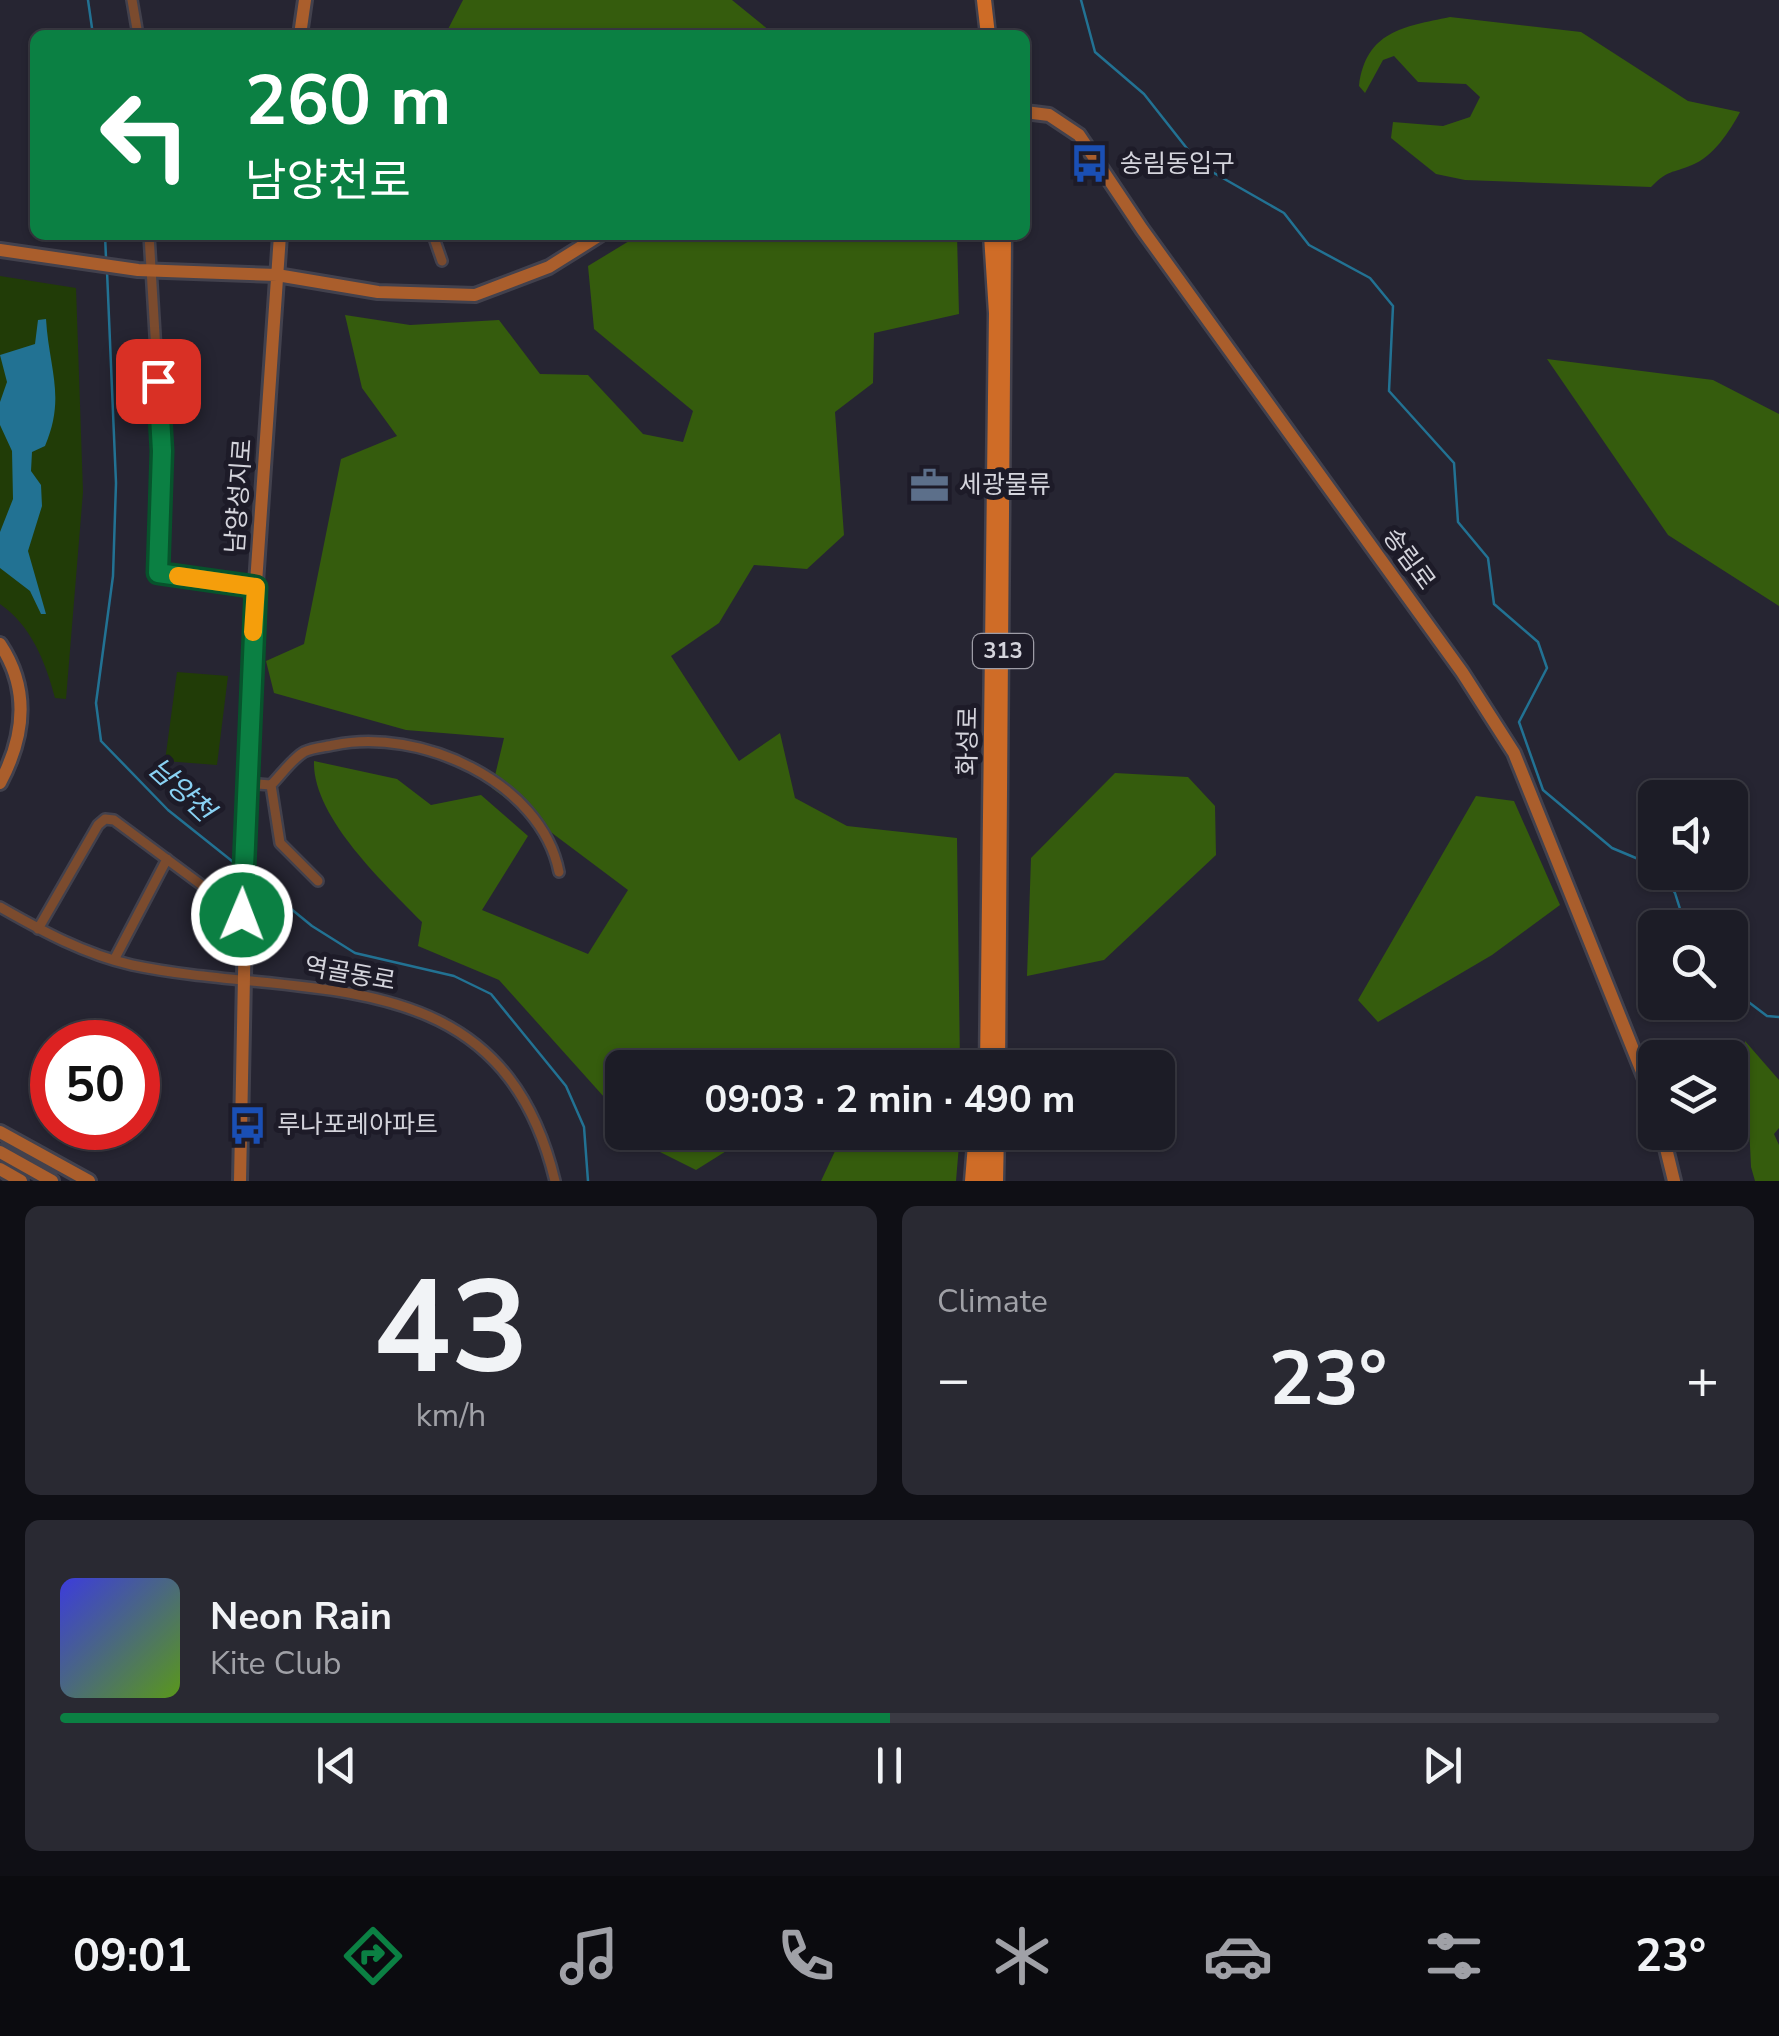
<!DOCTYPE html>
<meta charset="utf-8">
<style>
body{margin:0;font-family:"Nunito Sans","Noto Sans KR",sans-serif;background:#292932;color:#f1f3f6;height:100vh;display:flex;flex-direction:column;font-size:38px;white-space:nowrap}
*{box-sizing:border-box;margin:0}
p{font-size:32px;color:#a0a1a7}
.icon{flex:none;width:55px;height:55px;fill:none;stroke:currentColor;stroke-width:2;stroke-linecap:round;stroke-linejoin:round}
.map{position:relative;height:1181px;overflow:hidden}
.panel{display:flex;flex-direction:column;gap:25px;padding:25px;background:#0f0f15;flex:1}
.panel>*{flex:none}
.banner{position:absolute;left:30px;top:30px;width:1000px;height:210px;border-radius:15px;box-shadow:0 2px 8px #0004,0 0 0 2px #3a3a43;background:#0b8043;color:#fff;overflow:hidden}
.buttons{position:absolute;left:1638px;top:780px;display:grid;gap:20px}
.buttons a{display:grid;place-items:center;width:110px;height:110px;border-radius:15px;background:#1c1c26;box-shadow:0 2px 8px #0004,0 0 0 2px #3a3a43;font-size:50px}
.speed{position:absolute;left:30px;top:1020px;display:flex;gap:20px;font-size:50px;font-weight:700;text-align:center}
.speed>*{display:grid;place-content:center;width:130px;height:130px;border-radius:50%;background:#1c1c26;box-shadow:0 2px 8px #0004,0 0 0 2px #3a3a43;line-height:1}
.speed .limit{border:15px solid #d22;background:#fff;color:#111}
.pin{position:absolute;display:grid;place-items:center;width:85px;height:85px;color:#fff;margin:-42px;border-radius:20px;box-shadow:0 5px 15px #0006}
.me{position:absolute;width:110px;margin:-55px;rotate:1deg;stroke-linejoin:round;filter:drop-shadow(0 0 8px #0008)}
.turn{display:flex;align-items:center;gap:35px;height:210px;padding:0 50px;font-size:45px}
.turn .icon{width:130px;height:130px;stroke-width:2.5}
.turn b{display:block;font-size:70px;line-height:85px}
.big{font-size:75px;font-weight:700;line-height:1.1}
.panel .tile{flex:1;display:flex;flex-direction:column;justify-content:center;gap:15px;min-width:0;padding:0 35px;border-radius:15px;background:#292932}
.panel .dial{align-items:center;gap:0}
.dial b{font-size:130px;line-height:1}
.song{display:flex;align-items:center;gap:30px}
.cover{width:120px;height:120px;border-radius:15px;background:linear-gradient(135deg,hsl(240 70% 55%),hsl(90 70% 35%))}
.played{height:10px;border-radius:5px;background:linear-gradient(90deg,#0b8043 50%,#3a3a43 50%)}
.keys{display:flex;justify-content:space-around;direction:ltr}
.heat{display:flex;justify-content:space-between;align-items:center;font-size:55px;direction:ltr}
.panel .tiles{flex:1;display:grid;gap:25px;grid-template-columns:1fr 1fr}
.tile:last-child{grid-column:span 2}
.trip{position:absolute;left:605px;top:1050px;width:570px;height:100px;border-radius:15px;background:#1c1c26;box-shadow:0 2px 8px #0004,0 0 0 2px #3a3a43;font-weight:700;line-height:100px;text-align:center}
.tabs{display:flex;height:160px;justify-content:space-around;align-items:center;background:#0b0b0f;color:#a0a1a7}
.tabs .icon{width:70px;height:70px}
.tabs .current{color:#0b8043}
.tabs b{font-size:45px;color:#f1f3f6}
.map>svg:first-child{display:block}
.green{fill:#213c07}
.forest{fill:#355c0d}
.water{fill:#227293}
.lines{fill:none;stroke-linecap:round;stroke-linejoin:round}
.stream{stroke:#227293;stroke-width:2.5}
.street-casing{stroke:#42414d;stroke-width:14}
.secondary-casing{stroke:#42414d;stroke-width:18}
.primary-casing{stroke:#42414d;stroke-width:19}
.street{stroke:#7b4b2e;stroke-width:9}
.secondary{stroke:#aa5e2c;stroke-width:12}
.primary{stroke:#cf6c27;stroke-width:14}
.route-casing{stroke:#07532c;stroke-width:25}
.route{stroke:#0b8043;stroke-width:18}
.slow{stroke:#f59e0b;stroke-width:18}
.labels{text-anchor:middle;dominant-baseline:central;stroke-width:10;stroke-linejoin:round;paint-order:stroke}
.shield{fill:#1d1b28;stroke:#9d9ca6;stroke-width:2.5}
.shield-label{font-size:22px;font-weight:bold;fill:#d4d4dc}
.poi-label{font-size:25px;fill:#d4d4dc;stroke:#1d1b28;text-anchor:start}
.street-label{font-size:25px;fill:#d4d4dc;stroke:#1d1b28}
.water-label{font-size:28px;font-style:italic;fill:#89d1f3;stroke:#1d1b28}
</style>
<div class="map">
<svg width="1779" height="1181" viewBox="0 0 1779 1181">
<rect width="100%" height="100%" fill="#262532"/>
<path class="green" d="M 0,276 L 76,288 L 83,492 L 66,699 L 55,698 C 46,663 31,625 0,604 Z
M 177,672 L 228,676 L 217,765 L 165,761 Z"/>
<path class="forest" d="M 463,0 L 732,0 L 775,35 L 445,35 Z
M 1450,17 L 1581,32 L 1688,101 L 1740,112 C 1730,131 1713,157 1692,165 C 1671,174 1669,169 1651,187 L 1465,180 L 1436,174 L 1391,138 L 1393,122 L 1443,126 L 1470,117 L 1480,97 L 1466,84 L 1418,82 L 1394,56 L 1383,60 L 1365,93 L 1359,86 C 1366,31 1403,27 1450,17 Z
M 639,235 L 957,235 L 959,314 L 874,333 L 873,383 L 835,412 L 844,535 L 807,569 L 754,565 L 719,623 L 671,656 L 739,761 L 780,733 L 795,798 L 847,826 L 957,838 L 960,1067 L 851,1067 L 828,1053 L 817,1067 L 622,1068 L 622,1117 L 499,980 L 418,946 L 422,922 C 385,884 312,817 314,761 L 397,779 L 431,805 L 481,795 L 528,836 L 482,910 L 588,954 L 628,890 L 492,788 L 504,738 L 406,730 L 274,693 L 266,661 L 304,644 L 341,459 L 397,436 L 362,388 L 345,315 L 410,325 L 499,320 L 540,374 L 588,375 L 643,434 L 683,442 L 693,411 L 594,329 L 588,266 Z
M 1547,359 L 1713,380 L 1779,414 L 1779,606 L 1668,535 Z
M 1115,773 L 1188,777 L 1215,806 L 1216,855 L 1104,960 L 1027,976 L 1031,858 Z
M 1476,796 L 1514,801 L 1560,905 L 1492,955 L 1378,1022 L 1358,1000 Z
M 1745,1041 L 1779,1080 L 1779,1128 L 1774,1134 L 1779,1145 L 1779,1181 L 1755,1181 L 1751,1167 Z
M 844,1132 L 960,1133 L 956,1181 L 821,1181 Z
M 637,1133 L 755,1133 L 696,1170 L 650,1147 Z"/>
<path class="water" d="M 46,319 C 49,369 66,397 45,446 L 32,452 L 31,471 L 41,485 L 42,506 L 28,551 L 46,614 L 41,614 L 30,591 L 0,568 L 0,532 L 13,499 L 12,451 L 0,425 L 0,402 L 7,382 L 0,355 L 35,344 L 38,320 Z"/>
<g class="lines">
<path class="stream" d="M 88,0 L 93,35
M 1081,0 L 1095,52 L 1144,94 L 1200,165 L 1284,213 L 1309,245 L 1370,278 L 1393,306 L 1389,391 L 1454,463 L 1458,522 L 1488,558 L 1494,604 L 1538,642 L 1547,668 L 1519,722 L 1543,790 L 1612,848 L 1655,866
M 105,235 L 106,258
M 107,271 L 116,483 L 113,576 L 96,703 L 101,741 L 168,810 L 242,869
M 1661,872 L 1675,893 L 1686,928
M 252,877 L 312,926 L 355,953 L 454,976 L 491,994 L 566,1086 L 584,1127 L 588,1181
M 1730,988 L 1767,1016 L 1779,1017"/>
<defs>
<path id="street" d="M 132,0 L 138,35
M 149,235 L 162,451 L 157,573 L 256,587
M 433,235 L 442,261
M 246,783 L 271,785 C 281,775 292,759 304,752 C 312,748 325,747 334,745 C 419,727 541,781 559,872
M 271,785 L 280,843 L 318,881
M 0,907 C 42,931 84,954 132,965 C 304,1001 501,955 555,1181
M 38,929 L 98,825 L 105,819 L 114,820 L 242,915
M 114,960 L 167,859"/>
<path id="secondary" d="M 300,35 L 305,0
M 1025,112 L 1049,115 L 1079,135 L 1142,229 L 1462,672 L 1514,753 L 1655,1104
M 0,250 L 138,270 L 277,275 L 378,292 L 475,295 L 549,267 L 600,235
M 0,644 C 30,689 25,736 0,783
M 0,1132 L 89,1181
M 1662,1132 L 1674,1181
M 0,1152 L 52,1181
M 0,1169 L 21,1181
M 240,1181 L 250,670 L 280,235"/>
<path id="primary" d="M 984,0 L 988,35
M 987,1068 L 996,313 L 991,235
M 998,1068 L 1004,235
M 986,1132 L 986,1181
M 972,1181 L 976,1132
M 996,1181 L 997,1132"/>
</defs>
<use href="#street" class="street-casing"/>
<use href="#secondary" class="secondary-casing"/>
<use href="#primary" class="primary-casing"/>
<use href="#street" class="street"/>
<use href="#secondary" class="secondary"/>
<use href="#primary" class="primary"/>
</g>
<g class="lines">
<defs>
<path id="route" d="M 158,381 L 162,451 L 158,573 L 256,587 L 242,915"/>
</defs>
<use href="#route" class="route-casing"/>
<use href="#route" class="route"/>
<path class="slow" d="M 178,576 L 256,587 L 253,632"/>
</g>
<defs>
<symbol id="bus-bare" viewBox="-9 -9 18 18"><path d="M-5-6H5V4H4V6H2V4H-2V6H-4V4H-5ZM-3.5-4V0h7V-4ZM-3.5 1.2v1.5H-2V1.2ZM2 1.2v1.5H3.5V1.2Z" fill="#1a4fb4" stroke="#1d1b28" stroke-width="2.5" paint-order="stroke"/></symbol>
<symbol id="office-bare" viewBox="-9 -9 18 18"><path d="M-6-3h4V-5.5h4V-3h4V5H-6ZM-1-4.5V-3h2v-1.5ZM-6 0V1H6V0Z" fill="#5c6f8a" stroke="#1d1b28" stroke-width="2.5" paint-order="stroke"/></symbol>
</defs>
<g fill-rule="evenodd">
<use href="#bus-bare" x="1062" y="136" width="55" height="55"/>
<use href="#office-bare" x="902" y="458" width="55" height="55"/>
<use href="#bus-bare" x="220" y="1098" width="55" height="55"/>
</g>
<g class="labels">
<rect class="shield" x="973" y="634" width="60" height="34" rx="8"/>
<g class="shield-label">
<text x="1003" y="651">313</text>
</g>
<g class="poi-label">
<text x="1120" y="164">송림동입구</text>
<text x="959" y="485">세광물류</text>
<text x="277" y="1125">루나포레아파트</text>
</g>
<g class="street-label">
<text transform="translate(239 496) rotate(-86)">남양성지로</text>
<text transform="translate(1409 559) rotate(54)">송림로</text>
<text transform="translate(968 741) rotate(-89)">화성로</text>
<text transform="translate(350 974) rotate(10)">역골동로</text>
</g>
<g class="water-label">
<text transform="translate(181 790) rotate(43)">남양천</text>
</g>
</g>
</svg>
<div class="buttons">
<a><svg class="icon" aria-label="sound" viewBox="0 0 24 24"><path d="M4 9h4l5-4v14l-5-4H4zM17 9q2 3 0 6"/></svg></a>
<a><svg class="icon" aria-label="search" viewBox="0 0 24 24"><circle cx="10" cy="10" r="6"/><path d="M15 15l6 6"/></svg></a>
<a><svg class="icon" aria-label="layers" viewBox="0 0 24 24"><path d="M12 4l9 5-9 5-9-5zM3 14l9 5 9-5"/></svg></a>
</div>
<div class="speed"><div class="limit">50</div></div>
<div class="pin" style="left:158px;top:381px;background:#d93025"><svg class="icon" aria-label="arrive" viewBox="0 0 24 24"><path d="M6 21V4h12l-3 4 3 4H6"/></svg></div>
<svg class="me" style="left:242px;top:915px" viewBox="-20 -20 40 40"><circle r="17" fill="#0b8043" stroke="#fff" stroke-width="3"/><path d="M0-11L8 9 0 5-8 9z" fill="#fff"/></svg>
<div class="trip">09:03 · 2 min · 490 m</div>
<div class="banner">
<div class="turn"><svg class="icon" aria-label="left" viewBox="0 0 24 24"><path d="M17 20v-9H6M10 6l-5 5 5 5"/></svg><div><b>260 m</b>남양천로</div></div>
</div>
</div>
<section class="panel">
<div class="tiles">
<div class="tile dial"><b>43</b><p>km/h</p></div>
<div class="tile"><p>Climate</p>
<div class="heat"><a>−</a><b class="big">23°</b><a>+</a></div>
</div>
<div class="tile">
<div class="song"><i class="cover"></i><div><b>Neon Rain</b><p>Kite Club</p></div></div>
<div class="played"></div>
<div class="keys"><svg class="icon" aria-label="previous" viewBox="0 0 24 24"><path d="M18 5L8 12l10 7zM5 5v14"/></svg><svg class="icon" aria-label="pause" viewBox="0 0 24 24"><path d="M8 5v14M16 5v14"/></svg><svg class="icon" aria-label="next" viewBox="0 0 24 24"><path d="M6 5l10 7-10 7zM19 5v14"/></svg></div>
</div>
</div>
</section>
<nav class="tabs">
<b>09:01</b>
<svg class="icon current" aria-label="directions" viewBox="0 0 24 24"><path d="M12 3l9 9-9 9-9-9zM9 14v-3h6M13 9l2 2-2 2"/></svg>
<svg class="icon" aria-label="music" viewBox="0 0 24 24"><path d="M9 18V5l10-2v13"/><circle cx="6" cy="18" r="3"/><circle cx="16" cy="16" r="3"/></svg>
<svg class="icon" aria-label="phone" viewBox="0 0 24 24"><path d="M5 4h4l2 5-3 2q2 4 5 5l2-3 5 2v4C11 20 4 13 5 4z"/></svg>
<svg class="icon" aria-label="climate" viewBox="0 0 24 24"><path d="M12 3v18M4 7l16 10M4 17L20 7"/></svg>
<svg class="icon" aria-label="car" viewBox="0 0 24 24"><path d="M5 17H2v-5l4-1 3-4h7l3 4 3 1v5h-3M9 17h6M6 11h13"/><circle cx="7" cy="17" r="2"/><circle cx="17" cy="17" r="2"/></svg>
<svg class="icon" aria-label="filters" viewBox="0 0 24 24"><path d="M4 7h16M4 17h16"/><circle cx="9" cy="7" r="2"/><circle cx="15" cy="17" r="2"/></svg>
<b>23°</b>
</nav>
